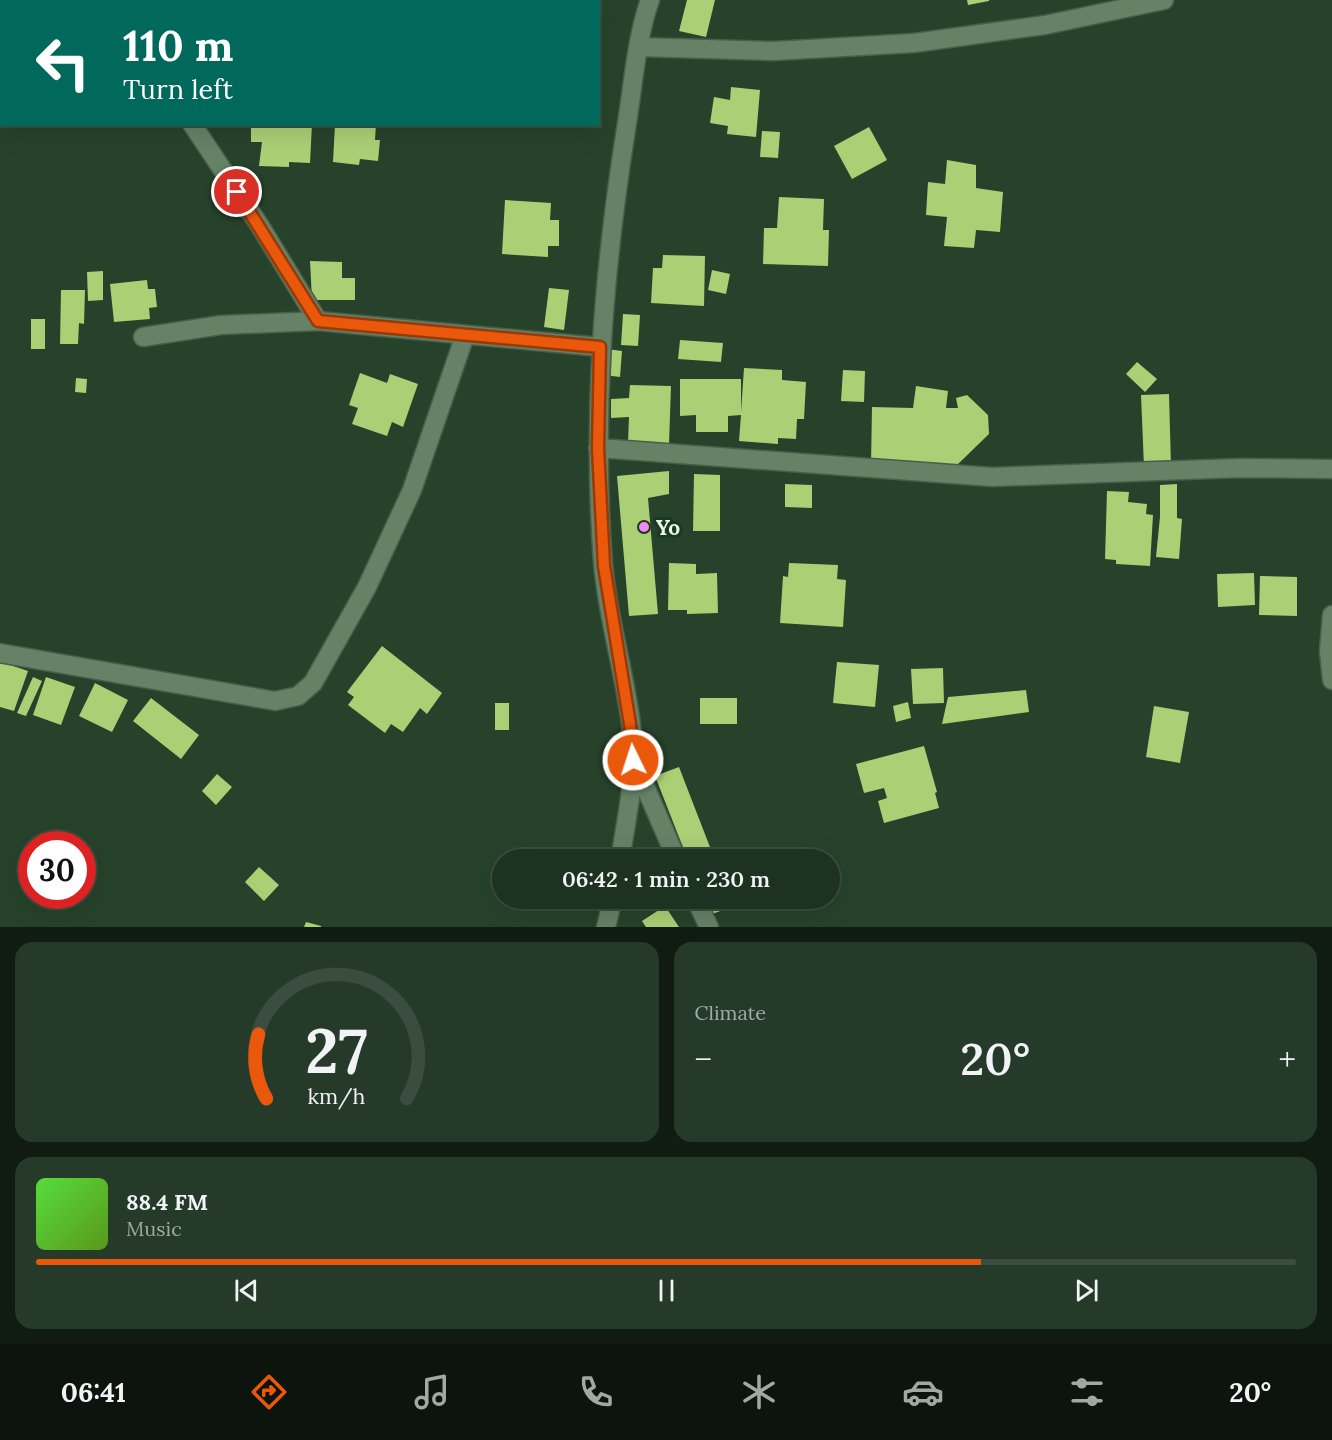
<!DOCTYPE html>
<meta charset="utf-8">
<style>
body{margin:0;font-family:Lora,serif;background:#253a29;color:#f1f3f6;height:100vh;display:flex;flex-direction:column;font-size:22px;white-space:nowrap}
*{box-sizing:border-box;margin:0}
p{font-size:20px;color:#a0aaa5}
.icon{flex:none;width:33px;height:33px;fill:none;stroke:currentColor;stroke-width:2;stroke-linecap:round;stroke-linejoin:round}
.map{position:relative;height:927px;overflow:hidden}
.side{display:flex;flex-direction:column;gap:15px;padding:15px;background:#101c12;flex:1}
.side>*{flex:none}
.top-card{position:absolute;left:0px;top:0px;width:600px;height:126px;box-shadow:0 6px 24px #0002,0 0 0 2px #3b4d3e;background:#00695c;color:#fff;overflow:hidden}
.speed{position:absolute;left:18px;top:831px;display:flex;gap:12px;font-size:30px;font-weight:700;text-align:center}
.speed>*{display:grid;place-content:center;width:78px;height:78px;border-radius:50%;background:#1d3220;box-shadow:0 6px 24px #0002,0 0 0 2px #3b4d3e;line-height:1}
.speed .limit{border:9px solid #d22;background:#fff;color:#111}
.pin{position:absolute;display:grid;place-items:center;width:51px;height:51px;color:#fff;margin:-26px;border:3px solid #fff;border-radius:50%;box-shadow:0 2px 6px #0007}
.me{position:absolute;width:66px;margin:-33px;rotate:356deg;stroke-linejoin:round;filter:drop-shadow(0 0 4px #0008)}
.turn{display:flex;align-items:center;gap:21px;height:126px;padding:0 24px;font-size:27px}
.turn .icon{width:78px;height:78px;stroke-width:2.5}
.turn b{display:block;font-size:42px;line-height:51px}
.big{font-size:45px;font-weight:600;line-height:1.1}
.side .tile{flex:1;display:flex;flex-direction:column;justify-content:center;gap:9px;min-width:0;padding:0 21px;border-radius:18px;background:#253a29}
.side .dial{align-items:center;gap:0}
.dial svg{height:156px;overflow:visible;fill:none;stroke:#3b4d3e;stroke-width:7;stroke-linecap:round;text-anchor:middle}
.dial text{fill:#f1f3f6;stroke:none}
.song{display:flex;align-items:center;gap:18px}
.cover{width:72px;height:72px;border-radius:9px;background:linear-gradient(135deg,hsl(110 70% 55%),hsl(90 70% 35%))}
.played{height:6px;border-radius:3px;background:linear-gradient(90deg,#ea580c 75%,#3b4d3e 75%)}
.keys{display:flex;justify-content:space-around;direction:ltr}
.heat{display:flex;justify-content:space-between;align-items:center;font-size:33px;direction:ltr}
.side .tiles{flex:1;display:grid;gap:15px;grid-template-columns:1fr 1fr}
.tile:last-child{grid-column:span 2}
.trip{position:absolute;left:492px;top:849px;width:348px;height:60px;border-radius:30px;background:#1d3220;box-shadow:0 6px 24px #0002,0 0 0 2px #3b4d3e;font-weight:600;line-height:60px;text-align:center}
.menu{display:flex;height:96px;justify-content:space-around;align-items:center;background:#0c140d;color:#a0aaa5}
.menu .icon{width:42px;height:42px}
.menu .active{color:#ea580c}
.menu b{font-size:27px;color:#f1f3f6}
.map>svg:first-child{display:block}
.building{fill:#abcf75}
.lines{fill:none;stroke-linecap:round;stroke-linejoin:round}
.street-casing{stroke:#465e4a;stroke-width:21}
.street{stroke:#658267;stroke-width:18}
.route-casing{stroke:#983908;stroke-width:15}
.route{stroke:#ea580c;stroke-width:10}
.poi-dot{fill:#f28af3;stroke:#1d3720;stroke-width:2}
.labels{text-anchor:middle;dominant-baseline:central;stroke-width:6;stroke-linejoin:round;paint-order:stroke}
.poi-label{font-size:21px;font-weight:bold;fill:#e7f7e8;stroke:#1d3720;text-anchor:start}
</style>
<div class="map">
<svg width="1332" height="927" viewBox="0 0 1332 927">
<rect width="100%" height="100%" fill="#27422a"/>
<path class="building" d="M 687,0 L 715,0 L 706,37 L 679,31 Z
M 967,0 L 989,0 L 989,1 L 968,5 Z
M 731,87 L 760,90 L 756,137 L 727,134 L 728,126 L 710,123 L 714,97 L 730,100 Z
M 263,124 L 312,124 L 310,163 L 289,162 L 289,167 L 259,166 L 262,142 L 251,142 L 251,127 L 263,127 Z
M 335,124 L 376,124 L 375,140 L 380,140 L 378,161 L 360,159 L 359,165 L 333,162 Z
M 869,127 L 887,160 L 852,179 L 834,146 Z
M 762,131 L 780,132 L 778,158 L 760,157 Z
M 947,160 L 976,165 L 976,188 L 1003,192 L 1000,232 L 976,230 L 974,248 L 944,246 L 947,217 L 926,215 L 928,182 L 945,184 Z
M 779,197 L 824,199 L 823,230 L 829,230 L 828,266 L 763,264 L 764,228 L 777,228 Z
M 505,200 L 551,203 L 550,220 L 559,220 L 559,246 L 548,246 L 548,257 L 502,254 Z
M 663,255 L 705,256 L 704,306 L 651,303 L 653,268 L 662,268 Z
M 310,261 L 342,262 L 342,278 L 355,278 L 355,300 L 312,300 Z
M 712,270 L 730,274 L 726,294 L 708,290 Z
M 103,271 L 103,300 L 88,301 L 87,272 Z
M 147,280 L 148,289 L 155,289 L 157,307 L 149,308 L 150,319 L 114,322 L 110,284 Z
M 549,288 L 569,290 L 564,330 L 544,327 Z
M 61,290 L 85,290 L 84,324 L 79,323 L 78,344 L 60,344 Z
M 623,314 L 640,315 L 638,346 L 621,345 Z
M 31,319 L 45,319 L 45,349 L 31,349 Z
M 680,340 L 723,343 L 721,362 L 678,359 Z
M 607,349 L 622,351 L 620,377 L 604,375 Z
M 1137,362 L 1157,379 L 1145,392 L 1126,374 Z
M 744,368 L 782,370 L 782,380 L 806,382 L 804,419 L 797,419 L 796,439 L 778,438 L 778,444 L 739,441 L 741,415 L 728,416 L 728,432 L 696,432 L 696,415 L 680,416 L 680,379 L 741,379 L 741,412 Z
M 843,370 L 865,371 L 864,402 L 841,401 Z
M 360,373 L 387,383 L 390,374 L 418,384 L 403,427 L 392,422 L 387,436 L 352,424 L 358,408 L 349,405 Z
M 76,378 L 87,379 L 86,393 L 75,392 Z
M 630,385 L 671,386 L 669,444 L 628,443 L 629,417 L 611,418 L 611,399 L 629,398 Z
M 916,386 L 948,391 L 946,408 L 958,408 L 956,398 L 967,395 L 988,415 L 989,434 L 957,465 L 871,464 L 872,407 L 913,408 Z
M 1169,394 L 1171,466 L 1144,467 L 1141,395 Z
M 669,471 L 669,494 L 648,498 L 658,614 L 629,616 L 617,476 Z
M 694,474 L 720,475 L 720,531 L 693,531 Z
M 785,484 L 812,485 L 812,508 L 785,507 Z
M 1177,484 L 1177,518 L 1182,519 L 1179,559 L 1156,557 L 1160,517 L 1160,485 Z
M 1107,491 L 1129,492 L 1128,502 L 1147,504 L 1146,514 L 1153,515 L 1150,566 L 1116,564 L 1116,560 L 1105,559 Z
M 669,563 L 696,564 L 696,574 L 717,573 L 718,613 L 687,614 L 687,610 L 668,610 Z
M 789,563 L 838,565 L 837,579 L 846,580 L 843,627 L 780,623 L 783,576 L 788,577 Z
M 1254,573 L 1255,605 L 1218,607 L 1217,574 Z
M 1260,576 L 1297,577 L 1297,616 L 1259,615 Z
M 382,646 L 442,693 L 427,714 L 420,708 L 403,732 L 391,724 L 385,733 L 348,705 L 354,697 L 347,692 Z
M 0,659 L 5,661 L 4,663 L 28,671 L 14,711 L 0,707 Z
M 837,662 L 879,665 L 875,707 L 833,703 Z
M 943,668 L 944,703 L 913,704 L 911,669 Z
M 33,677 L 42,681 L 26,716 L 17,713 Z
M 46,677 L 75,687 L 61,725 L 33,715 Z
M 95,683 L 128,700 L 112,732 L 79,716 Z
M 1026,690 L 1029,712 L 942,724 L 948,697 Z
M 151,698 L 199,735 L 181,759 L 133,721 Z
M 700,698 L 737,698 L 737,724 L 700,724 Z
M 908,702 L 911,718 L 896,722 L 893,706 Z
M 495,703 L 509,703 L 509,730 L 495,730 Z
M 1154,706 L 1189,712 L 1180,763 L 1146,757 Z
M 924,746 L 937,792 L 935,793 L 939,808 L 884,823 L 878,801 L 887,798 L 884,788 L 864,793 L 856,764 Z
M 679,767 L 715,860 L 688,860 L 655,776 Z
M 217,774 L 232,787 L 216,805 L 202,791 Z
M 259,867 L 279,885 L 264,901 L 245,882 Z
M 706,898 L 735,898 L 737,905 L 712,914 Z
M 665,906 L 679,927 L 646,927 L 642,921 Z
M 306,922 L 321,926 L 321,927 L 304,927 Z"/>
<g class="lines">
<defs>
<path id="street" d="M 110,0 L 111,2
M 639,47 L 774,51 L 914,43 L 1045,25 L 1164,0
M 192,124 L 260,226 L 318,321
M 143,337 L 221,325 L 318,321 L 600,347
M 598,448 L 992,477 L 1240,468 L 1332,469
M 1332,615 L 1329,651 L 1332,680
M 0,653 L 275,701 L 298,696 L 313,683 L 367,587 L 412,490 L 465,335
M 634,761 L 677,860
M 620,860 C 626,822 635,781 633,742 C 628,682 608,623 603,563 C 592,416 603,275 626,129 C 633,88 636,39 650,0
M 695,898 L 709,927
M 606,927 L 613,898"/>
</defs>
<use href="#street" class="street-casing"/>
<use href="#street" class="street"/>
</g>
<g class="lines">
<defs>
<path id="route" d="M 237,192 L 318,321 L 600,347 L 598,448 L 604,566 L 630,724 L 633,760"/>
</defs>
<use href="#route" class="route-casing"/>
<use href="#route" class="route"/>
</g>
<circle class="poi-dot" cx="644" cy="527" r="6"/>
<g class="labels">
<g class="poi-label">
<text x="656" y="527">Yo</text>
</g>
</g>
</svg>
<div class="speed"><div class="limit">30</div></div>
<div class="pin" style="left:237px;top:192px;background:#d93025"><svg class="icon" aria-label="arrive" viewBox="0 0 24 24"><path d="M6 21V4h12l-3 4 3 4H6"/></svg></div>
<svg class="me" style="left:633px;top:760px" viewBox="-20 -20 40 40"><circle r="17" fill="#ea580c" stroke="#fff" stroke-width="3"/><path d="M0-11L8 9 0 5-8 9z" fill="#fff"/></svg>
<div class="trip">06:42 · 1 min · 230 m</div>
<div class="top-card">
<div class="turn"><svg class="icon" aria-label="left" viewBox="0 0 24 24"><path d="M17 20v-9H6M10 6l-5 5 5 5"/></svg><div><b>110 m</b>Turn left</div></div>
</div>
</div>
<section class="side">
<div class="tiles">
<div class="tile dial"><svg viewBox="0 0 100 80">
<path d="M14 69A42 42 0 1 1 86 69"/>
<path d="M14 69A42 42 0 0 1 10 36" stroke="#ea580c"/>
<text x="50" y="56" font-size="32" font-weight="700">27</text>
<text x="50" y="72" font-size="11">km/h</text>
</svg></div>
<div class="tile"><p>Climate</p>
<div class="heat"><a>−</a><b class="big">20°</b><a>+</a></div>
</div>
<div class="tile">
<div class="song"><i class="cover"></i><div><b>88.4 FM</b><p>Music</p></div></div>
<div class="played"></div>
<div class="keys"><svg class="icon" aria-label="previous" viewBox="0 0 24 24"><path d="M18 5L8 12l10 7zM5 5v14"/></svg><svg class="icon" aria-label="pause" viewBox="0 0 24 24"><path d="M8 5v14M16 5v14"/></svg><svg class="icon" aria-label="next" viewBox="0 0 24 24"><path d="M6 5l10 7-10 7zM19 5v14"/></svg></div>
</div>
</div>
</section>
<nav class="menu">
<b>06:41</b>
<svg class="icon active" aria-label="directions" viewBox="0 0 24 24"><path d="M12 3l9 9-9 9-9-9zM9 14v-3h6M13 9l2 2-2 2"/></svg>
<svg class="icon" aria-label="music" viewBox="0 0 24 24"><path d="M9 18V5l10-2v13"/><circle cx="6" cy="18" r="3"/><circle cx="16" cy="16" r="3"/></svg>
<svg class="icon" aria-label="phone" viewBox="0 0 24 24"><path d="M5 4h4l2 5-3 2q2 4 5 5l2-3 5 2v4C11 20 4 13 5 4z"/></svg>
<svg class="icon" aria-label="climate" viewBox="0 0 24 24"><path d="M12 3v18M4 7l16 10M4 17L20 7"/></svg>
<svg class="icon" aria-label="car" viewBox="0 0 24 24"><path d="M5 17H2v-5l4-1 3-4h7l3 4 3 1v5h-3M9 17h6M6 11h13"/><circle cx="7" cy="17" r="2"/><circle cx="17" cy="17" r="2"/></svg>
<svg class="icon" aria-label="filters" viewBox="0 0 24 24"><path d="M4 7h16M4 17h16"/><circle cx="9" cy="7" r="2"/><circle cx="15" cy="17" r="2"/></svg>
<b>20°</b>
</nav>
